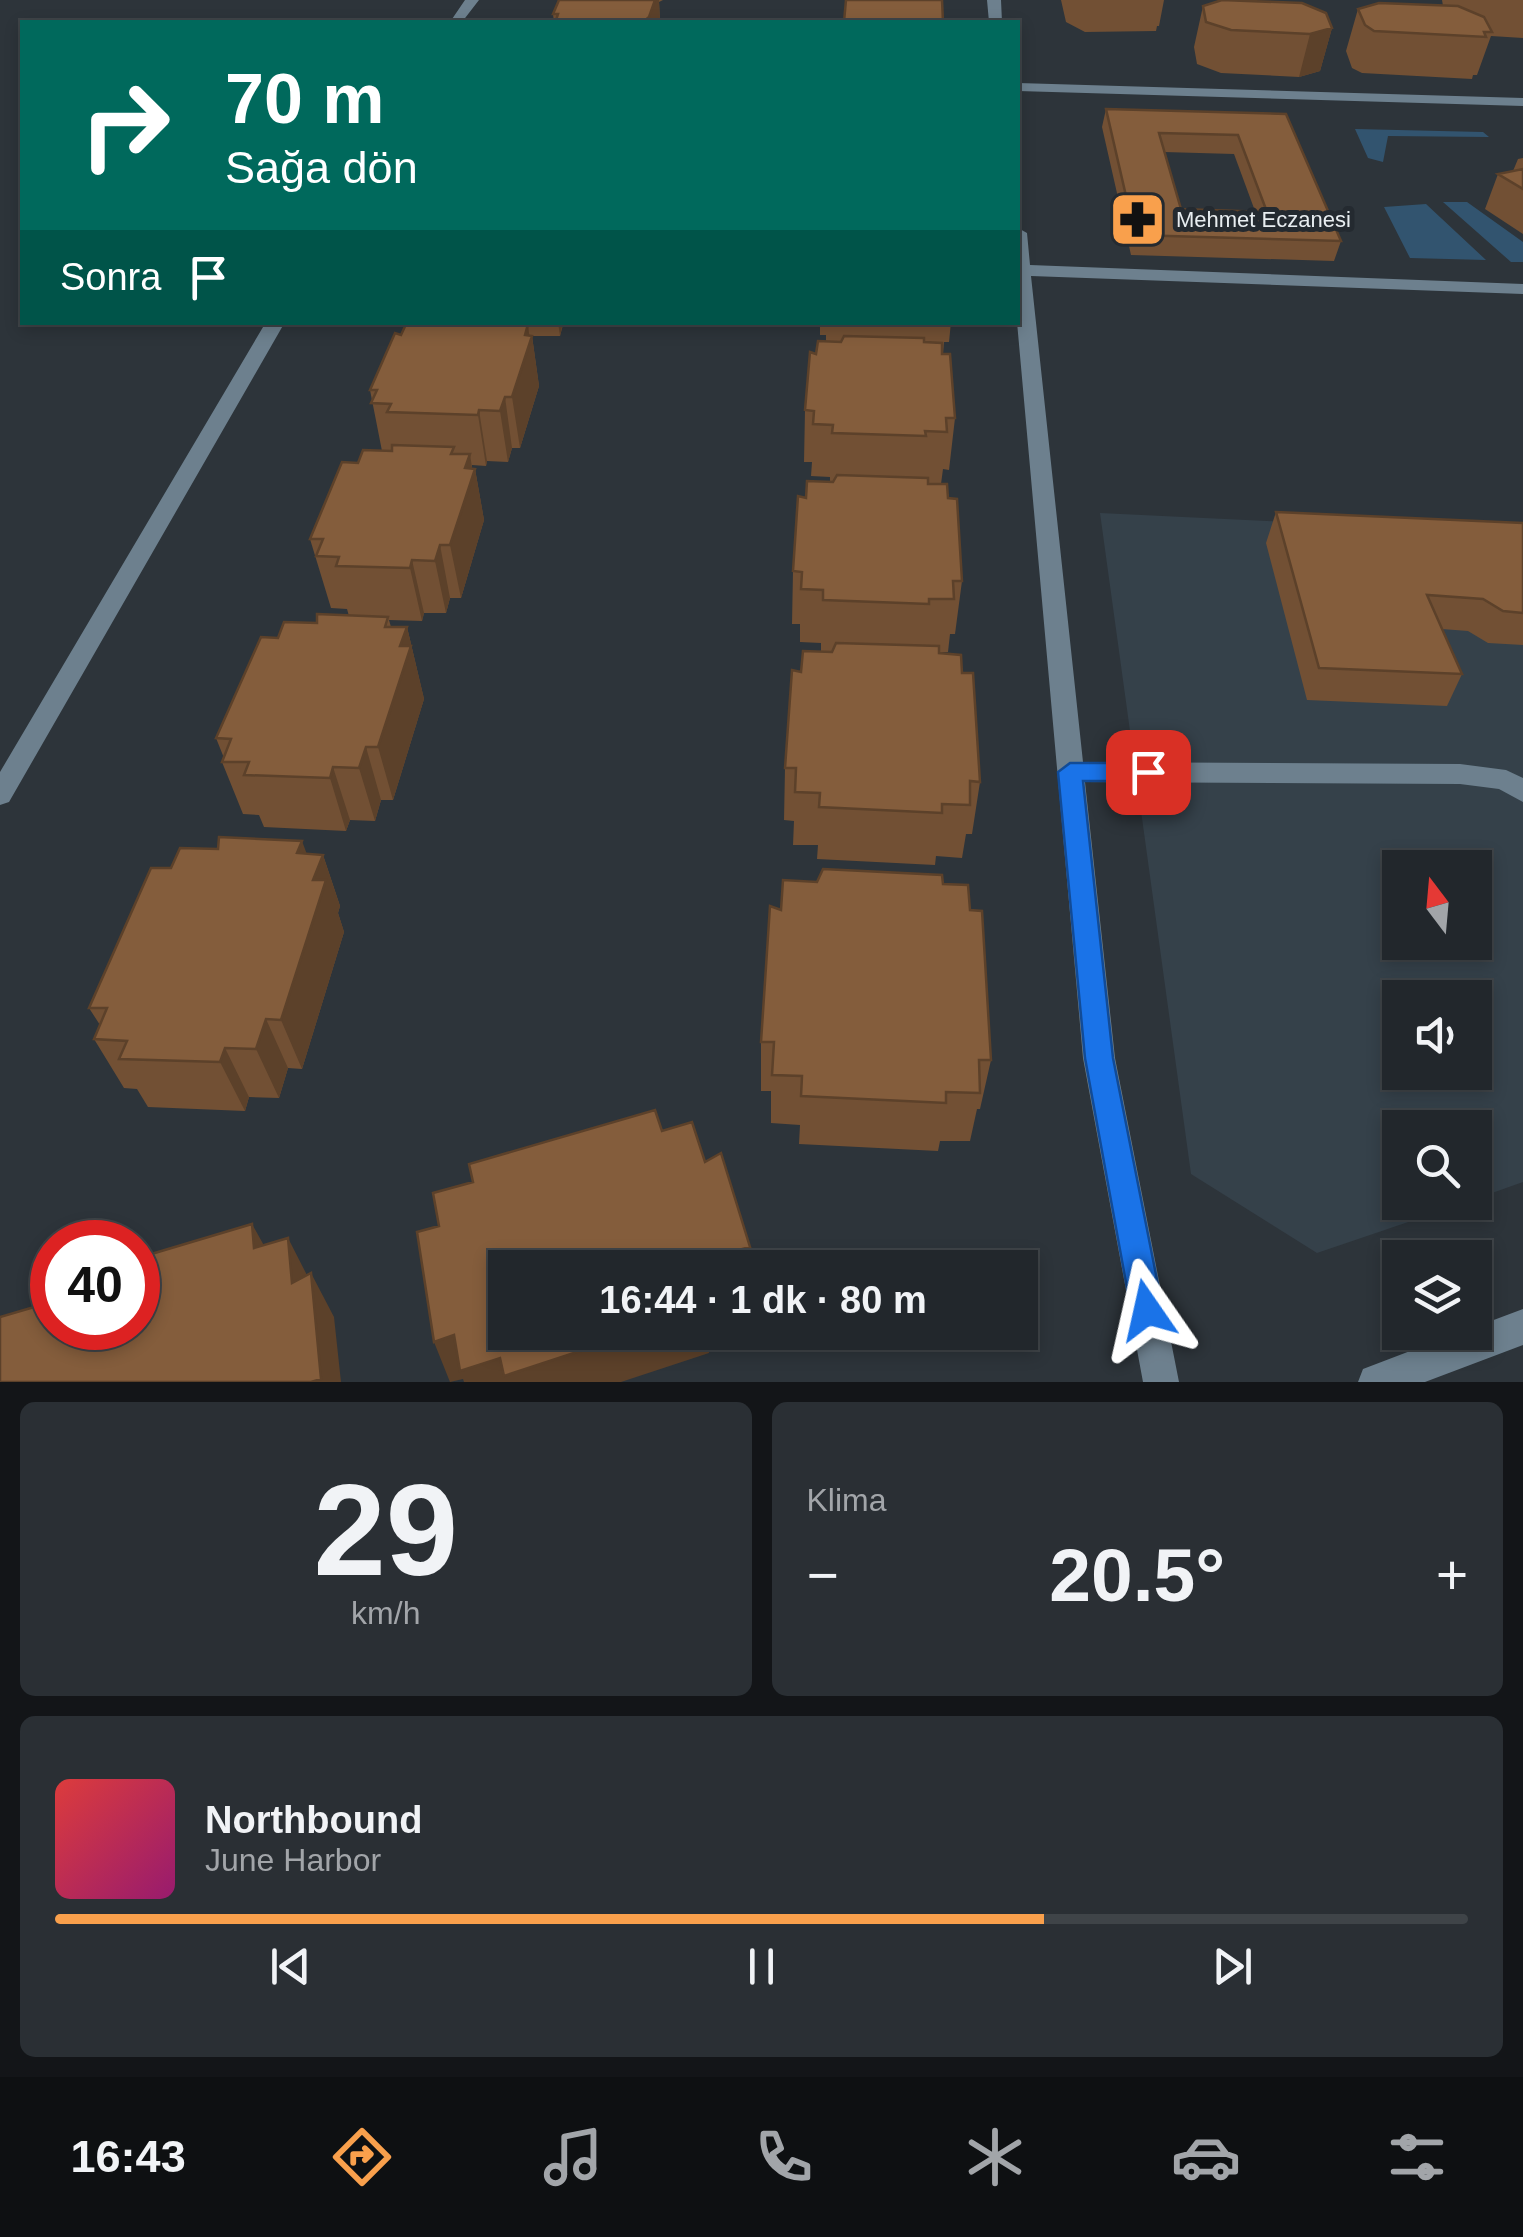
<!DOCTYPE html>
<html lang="tr">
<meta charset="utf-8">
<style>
body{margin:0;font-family:Helvetica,sans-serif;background:#2a2f34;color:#f1f3f6;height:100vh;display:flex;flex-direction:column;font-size:38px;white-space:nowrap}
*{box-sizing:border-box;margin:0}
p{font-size:32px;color:#a2a5a9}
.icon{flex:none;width:55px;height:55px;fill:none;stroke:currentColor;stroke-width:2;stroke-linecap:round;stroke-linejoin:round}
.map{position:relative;height:1382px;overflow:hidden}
.side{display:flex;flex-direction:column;gap:20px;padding:20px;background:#131518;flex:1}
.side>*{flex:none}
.hud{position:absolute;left:20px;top:20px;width:1000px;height:305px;border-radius:0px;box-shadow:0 5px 15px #0003,0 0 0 2px #3f4448;background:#00695c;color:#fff;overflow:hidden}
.needle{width:65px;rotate:344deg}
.tools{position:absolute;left:1382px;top:850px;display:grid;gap:20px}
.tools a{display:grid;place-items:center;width:110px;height:110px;border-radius:0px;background:#22272c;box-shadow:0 5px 15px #0003,0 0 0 2px #3f4448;font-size:50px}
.speed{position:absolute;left:30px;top:1220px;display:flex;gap:20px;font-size:50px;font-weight:700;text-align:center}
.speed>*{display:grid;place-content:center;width:130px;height:130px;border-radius:50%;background:#22272c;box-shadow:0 5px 15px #0003,0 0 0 2px #3f4448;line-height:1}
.speed .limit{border:15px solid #d22;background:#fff;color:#111}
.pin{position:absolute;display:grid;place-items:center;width:85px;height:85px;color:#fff;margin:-42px;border-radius:20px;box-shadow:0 5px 15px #0006}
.me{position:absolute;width:110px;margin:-55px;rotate:349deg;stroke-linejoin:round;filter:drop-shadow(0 0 8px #0008)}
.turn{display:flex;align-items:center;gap:35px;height:210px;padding:0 40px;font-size:45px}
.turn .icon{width:130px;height:130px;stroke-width:2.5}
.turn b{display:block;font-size:70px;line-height:85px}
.then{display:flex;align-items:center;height:95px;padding:0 40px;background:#0003;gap:20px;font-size:38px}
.big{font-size:75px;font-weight:700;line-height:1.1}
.side .widget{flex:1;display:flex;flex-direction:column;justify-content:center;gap:15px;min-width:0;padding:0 35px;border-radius:15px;background:#2a2f34}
.side .dial{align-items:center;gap:0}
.dial b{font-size:130px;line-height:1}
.song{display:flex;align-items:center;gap:30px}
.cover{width:120px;height:120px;border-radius:15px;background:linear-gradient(135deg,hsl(0 70% 55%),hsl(320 70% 35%))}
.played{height:10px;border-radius:5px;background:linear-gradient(90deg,#f9a04c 70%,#3f4448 70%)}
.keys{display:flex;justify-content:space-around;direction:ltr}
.heat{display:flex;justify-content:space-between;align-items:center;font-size:55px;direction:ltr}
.side .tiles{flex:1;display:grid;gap:20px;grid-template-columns:1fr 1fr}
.widget:last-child{grid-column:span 2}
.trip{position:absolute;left:488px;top:1250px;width:550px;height:100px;border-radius:0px;background:#22272c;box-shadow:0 5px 15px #0003,0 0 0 2px #3f4448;font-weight:700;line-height:100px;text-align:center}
.tab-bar{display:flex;height:160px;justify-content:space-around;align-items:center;background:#0e1012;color:#a2a5a9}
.tab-bar .icon{width:70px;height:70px}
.tab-bar .on{color:#f9a04c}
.tab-bar b{font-size:45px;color:#f1f3f6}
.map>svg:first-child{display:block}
.built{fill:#35414a;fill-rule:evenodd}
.green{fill:#32546f}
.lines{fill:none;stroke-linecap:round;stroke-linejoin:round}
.minor{fill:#6d808e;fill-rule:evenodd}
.wall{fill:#725034;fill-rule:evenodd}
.shaded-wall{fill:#5c412a}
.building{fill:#845d3c;stroke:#5c412a;stroke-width:2.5;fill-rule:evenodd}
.route{fill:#1a73e8;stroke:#114b97;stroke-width:2.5}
.labels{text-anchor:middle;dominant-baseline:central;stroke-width:10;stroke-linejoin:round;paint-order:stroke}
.far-poi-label{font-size:22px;fill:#e8edf0;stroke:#242a30;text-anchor:start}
</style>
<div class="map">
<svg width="1523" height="1382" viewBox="0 0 1523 1382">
<rect width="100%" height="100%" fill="#2d343a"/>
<path class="built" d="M 1100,513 L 1523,533 L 1523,1182 L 1475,1199 L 1475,1128 L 1400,1128 L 1400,1202 L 1464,1203 L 1317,1253 L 1191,1174 ZM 1400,868 L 1475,868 L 1475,942 L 1400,942 ZM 1400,998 L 1475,998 L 1475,1072 L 1400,1072 Z"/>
<path class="green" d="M 1355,129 L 1483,132 L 1489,137 L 1388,136 L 1383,162 L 1368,158 Z
M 1443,202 L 1467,202 L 1523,242 L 1523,262 L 1511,262 Z
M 1426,204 L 1486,260 L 1410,258 L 1384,207 Z"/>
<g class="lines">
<path class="minor" d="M 465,0 L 479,0 L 462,22 L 450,22 Z
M 987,0 L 1001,0 L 1002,22 L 989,22 Z
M 1018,83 L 1523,98 L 1523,106 L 1018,91 Z
M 1018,228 L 1027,233 L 1030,265 L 1523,284 L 1523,294 L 1031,276 L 1083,762 L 1460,764 L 1506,770 L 1523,778 L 1523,802 L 1499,789 L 1460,784 L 1085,782 L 1115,1058 L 1179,1382 L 1143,1382 L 1083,1058 L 1017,322 Z
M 266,322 L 285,322 L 9,802 L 0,805 L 0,772 Z
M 1523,1309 L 1523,1345 L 1425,1382 L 1358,1382 L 1363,1369 L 1460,1332 L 1475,1332 L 1475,1327 Z"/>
</g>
<path class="wall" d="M 559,0 L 663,0 L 659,2 L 660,22 L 554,22 L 553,14 Z
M 1061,0 L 1164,0 L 1159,26 L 1157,26 L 1156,31 L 1085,32 L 1066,22 Z
M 1442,0 L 1523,0 L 1523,38 L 1491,36 L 1477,75 L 1473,75 L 1472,79 L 1362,73 L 1352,68 L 1346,51 L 1358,9 L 1443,6 Z
M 1203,6 L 1332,28 L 1320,71 L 1299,77 L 1221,73 L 1197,64 L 1194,47 Z
M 1106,109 L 1286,114 L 1341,241 L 1334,261 L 1131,255 L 1102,127 ZM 1164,152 L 1234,154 L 1255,211 L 1181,209 Z
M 1523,158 L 1523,234 L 1485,209 L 1498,174 L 1513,171 L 1518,159 Z
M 430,322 L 570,322 L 570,325 L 563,325 L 560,336 L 532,336 L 539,386 L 520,448 L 512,448 L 508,462 L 487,461 L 486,466 L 472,465 L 472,469 L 475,469 L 484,520 L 461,598 L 450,598 L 446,613 L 424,613 L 422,621 L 389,620 L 391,627 L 407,627 L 424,699 L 393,800 L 381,800 L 375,821 L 350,820 L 346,831 L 264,827 L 259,815 L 243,814 L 222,762 L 224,758 L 216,738 L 278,638 L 317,623 L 349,616 L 347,609 L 331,608 L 310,539 L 382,451 L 370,390 L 401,335 Z
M 820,322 L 951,322 L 949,342 L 944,342 L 943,353 L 955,418 L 949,470 L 943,469 L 941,484 L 948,498 L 962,581 L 955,634 L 950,634 L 948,652 L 939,652 L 939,653 L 962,673 L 980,782 L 972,834 L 966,834 L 962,858 L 936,856 L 935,865 L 817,859 L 818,845 L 793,845 L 794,821 L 784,820 L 785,768 L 801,672 L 821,652 L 821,643 L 800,642 L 800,624 L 792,624 L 793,571 L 806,498 L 830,482 L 830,477 L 811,476 L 812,462 L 804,462 L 805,410 L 816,354 L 826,341 L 826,335 L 820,335 Z
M 1276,512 L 1523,523 L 1523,645 L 1488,643 L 1468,631 L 1442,629 L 1462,674 L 1447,706 L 1307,700 L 1266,543 Z
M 306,854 L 323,855 L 340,906 L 338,913 L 344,932 L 302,1069 L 288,1068 L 279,1098 L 249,1097 L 245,1111 L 148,1107 L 137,1089 L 124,1088 L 94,1039 L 100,1025 L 89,1008 L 171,868 Z
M 817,882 L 943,884 L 970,910 L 991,1060 L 980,1109 L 977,1109 L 970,1141 L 940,1141 L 938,1151 L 799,1144 L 800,1125 L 771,1123 L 771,1091 L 761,1091 L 761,1042 L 781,910 Z"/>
<path class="shaded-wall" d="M 655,0 L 659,0 L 660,22 L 643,22 Z
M 1332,28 L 1320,71 L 1299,77 L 1310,34 Z
M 558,322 L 563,322 L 560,336 Z
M 528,324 L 530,342 L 532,336 L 539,386 L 520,448 L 512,397 L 525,335 Z
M 505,397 L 512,448 L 508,462 L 500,411 Z
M 479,410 L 487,461 L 486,466 L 478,415 Z
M 470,454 L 473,474 L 475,469 L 484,520 L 461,598 L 450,545 L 465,468 Z
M 440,545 L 450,598 L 446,613 L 435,561 Z
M 412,560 L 424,613 L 422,621 L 410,568 Z
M 407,627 L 424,699 L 393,800 L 378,747 L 400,646 Z
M 366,747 L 381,800 L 375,821 L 359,768 Z
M 333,767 L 350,820 L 346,831 L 330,778 Z
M 302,841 L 315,876 L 323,855 L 340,906 L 338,913 L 344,932 L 302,1069 L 281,1020 L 297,853 Z
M 266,1019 L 288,1068 L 279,1098 L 256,1049 Z
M 225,1048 L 249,1097 L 245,1111 L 220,1062 Z
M 252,1224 L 277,1269 L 254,1248 Z
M 288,1238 L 311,1283 L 292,1283 Z
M 750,1247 L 751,1268 L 731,1268 L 731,1252 Z
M 311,1273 L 334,1317 L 341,1382 L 311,1382 Z
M 638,1332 L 717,1332 L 708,1336 L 709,1353 L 621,1382 L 464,1382 L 463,1379 L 450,1382 L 434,1342 L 454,1335 L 500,1358 Z"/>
<path class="building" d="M 559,0 L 655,0 L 649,17 L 643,22 L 556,20 L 558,14 L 553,14 Z
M 846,0 L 942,0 L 943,22 L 844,22 Z
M 1222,0 L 1302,3 L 1326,13 L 1332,28 L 1310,34 L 1231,30 L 1206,22 L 1203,6 Z
M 1379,3 L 1458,6 L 1484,17 L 1492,32 L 1484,32 L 1486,37 L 1374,31 L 1365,25 L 1358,9 Z
M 1106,109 L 1286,114 L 1341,241 L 1135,235 ZM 1159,133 L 1238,135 L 1267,212 L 1181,209 Z
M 1523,169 L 1523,189 L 1498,174 Z
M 407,322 L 512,322 L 512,324 L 528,324 L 525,335 L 532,336 L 512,397 L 505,397 L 500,411 L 479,410 L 478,415 L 387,412 L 391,404 L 371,403 L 377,390 L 370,390 L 395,333 L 401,335 Z
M 844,336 L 924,338 L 924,342 L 942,343 L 942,354 L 950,354 L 955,418 L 946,418 L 947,432 L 925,431 L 926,436 L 832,433 L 833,425 L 813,424 L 814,411 L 805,410 L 810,352 L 816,354 L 818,341 L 841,342 Z
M 392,445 L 454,447 L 451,454 L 470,454 L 465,468 L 475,469 L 450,545 L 440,545 L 435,561 L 412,560 L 410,568 L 336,566 L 339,557 L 316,556 L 323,539 L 310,539 L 342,462 L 358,463 L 363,450 L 392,451 Z
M 837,475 L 928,478 L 928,484 L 947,484 L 948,498 L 957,499 L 962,581 L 953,581 L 954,599 L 929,599 L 929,604 L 823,600 L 823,590 L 801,589 L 802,572 L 793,571 L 798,496 L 806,498 L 807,481 L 833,482 Z
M 1276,512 L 1523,523 L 1523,613 L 1503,611 L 1483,599 L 1427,595 L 1462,674 L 1319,668 Z
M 317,614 L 388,617 L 385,627 L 407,627 L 400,646 L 411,646 L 378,747 L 366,747 L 359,768 L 333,767 L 330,778 L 244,775 L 249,762 L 222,762 L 231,739 L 216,738 L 261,637 L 278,638 L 284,622 L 317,623 Z
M 836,643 L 939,646 L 939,653 L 961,655 L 962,673 L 973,673 L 980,782 L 970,781 L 970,805 L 942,804 L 942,813 L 819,807 L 820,793 L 795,792 L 796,768 L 785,768 L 792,670 L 801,672 L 803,651 L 832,652 Z
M 219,837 L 302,841 L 297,853 L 323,855 L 313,880 L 326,880 L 281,1020 L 266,1019 L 256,1049 L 225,1048 L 220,1062 L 119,1059 L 127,1041 L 94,1039 L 107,1008 L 89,1008 L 151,868 L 171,868 L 180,848 L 218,849 Z
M 823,869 L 942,875 L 943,884 L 968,885 L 970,910 L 982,911 L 991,1060 L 979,1060 L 980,1093 L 946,1092 L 946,1103 L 801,1096 L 802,1076 L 772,1075 L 774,1042 L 761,1042 L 770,906 L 781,910 L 783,880 L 817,882 Z
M 655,1110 L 662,1131 L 692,1122 L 705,1162 L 721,1153 L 750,1247 L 731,1252 L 735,1268 L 505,1268 L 505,1332 L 638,1332 L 504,1376 L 500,1358 L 460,1371 L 454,1335 L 434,1342 L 417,1232 L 439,1226 L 433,1193 L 473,1182 L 469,1164 Z
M 252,1224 L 254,1248 L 288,1238 L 292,1283 L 311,1273 L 321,1379 L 311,1382 L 0,1382 L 0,1317 L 41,1305 L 41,1286 L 52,1283 L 52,1328 L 138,1328 L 138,1258 Z"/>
<path class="route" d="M 1070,763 L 1148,763 L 1160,772 L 1148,781 L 1083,781 L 1113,1058 L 1163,1310 L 1158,1321 L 1147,1326 L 1136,1321 L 1131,1310 L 1085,1058 L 1058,772 Z"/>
<defs>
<symbol id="pharmacy-square" viewBox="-11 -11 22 22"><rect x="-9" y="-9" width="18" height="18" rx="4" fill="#f9a04c" stroke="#242a30"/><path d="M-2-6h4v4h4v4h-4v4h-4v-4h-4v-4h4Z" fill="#111"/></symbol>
</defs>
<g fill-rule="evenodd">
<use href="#pharmacy-square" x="1106" y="188" width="63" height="63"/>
</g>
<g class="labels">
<g class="far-poi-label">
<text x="1176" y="219">Mehmet Eczanesi</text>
</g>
</g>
</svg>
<div class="tools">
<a><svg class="needle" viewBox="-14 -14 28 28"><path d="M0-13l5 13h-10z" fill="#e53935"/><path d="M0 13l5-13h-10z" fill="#a2a5a9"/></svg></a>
<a><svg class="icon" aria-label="sound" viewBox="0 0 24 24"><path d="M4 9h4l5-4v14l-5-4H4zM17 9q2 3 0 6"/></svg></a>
<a><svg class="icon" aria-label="search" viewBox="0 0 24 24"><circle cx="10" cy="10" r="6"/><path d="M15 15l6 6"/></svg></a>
<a><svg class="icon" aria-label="layers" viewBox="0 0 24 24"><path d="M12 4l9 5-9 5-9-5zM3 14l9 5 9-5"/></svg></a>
</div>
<div class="speed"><div class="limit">40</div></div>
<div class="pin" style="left:1148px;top:772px;background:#d93025"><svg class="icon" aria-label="arrive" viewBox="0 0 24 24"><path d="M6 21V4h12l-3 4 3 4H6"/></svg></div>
<svg class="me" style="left:1147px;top:1310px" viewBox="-20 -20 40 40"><path d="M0-17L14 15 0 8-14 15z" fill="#1a73e8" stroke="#fff" stroke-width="4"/></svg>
<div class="trip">16:44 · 1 dk · 80 m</div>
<div class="hud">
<div class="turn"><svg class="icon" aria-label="right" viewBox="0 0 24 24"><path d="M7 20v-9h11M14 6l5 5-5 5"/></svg><div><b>70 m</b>Sağa dön</div></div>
<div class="then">Sonra<svg class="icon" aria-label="arrive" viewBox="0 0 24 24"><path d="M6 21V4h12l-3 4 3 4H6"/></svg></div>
</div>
</div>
<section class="side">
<div class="tiles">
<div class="widget dial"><b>29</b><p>km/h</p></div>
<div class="widget"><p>Klima</p>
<div class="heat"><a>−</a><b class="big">20.5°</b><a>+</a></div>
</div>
<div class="widget">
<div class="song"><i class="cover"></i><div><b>Northbound</b><p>June Harbor</p></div></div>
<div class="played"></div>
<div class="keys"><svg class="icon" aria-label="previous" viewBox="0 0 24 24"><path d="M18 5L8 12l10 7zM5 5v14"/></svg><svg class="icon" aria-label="pause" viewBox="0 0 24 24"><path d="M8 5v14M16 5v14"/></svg><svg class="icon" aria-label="next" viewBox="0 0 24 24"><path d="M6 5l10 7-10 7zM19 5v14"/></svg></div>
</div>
</div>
</section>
<nav class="tab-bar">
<b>16:43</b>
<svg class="icon on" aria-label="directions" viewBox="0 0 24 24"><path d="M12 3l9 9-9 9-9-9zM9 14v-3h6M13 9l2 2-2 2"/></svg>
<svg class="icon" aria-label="music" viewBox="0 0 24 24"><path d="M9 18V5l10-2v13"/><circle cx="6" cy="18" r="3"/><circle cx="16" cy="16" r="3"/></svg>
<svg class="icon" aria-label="phone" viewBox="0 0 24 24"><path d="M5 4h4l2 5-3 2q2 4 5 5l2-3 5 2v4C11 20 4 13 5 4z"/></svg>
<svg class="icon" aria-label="climate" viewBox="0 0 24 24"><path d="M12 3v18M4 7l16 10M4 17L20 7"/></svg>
<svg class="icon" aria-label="car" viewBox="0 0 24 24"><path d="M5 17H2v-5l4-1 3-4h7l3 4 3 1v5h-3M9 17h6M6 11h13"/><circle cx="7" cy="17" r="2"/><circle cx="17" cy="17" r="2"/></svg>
<svg class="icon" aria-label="filters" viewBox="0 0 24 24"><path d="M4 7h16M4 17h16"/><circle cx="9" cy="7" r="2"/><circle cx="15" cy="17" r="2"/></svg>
</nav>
